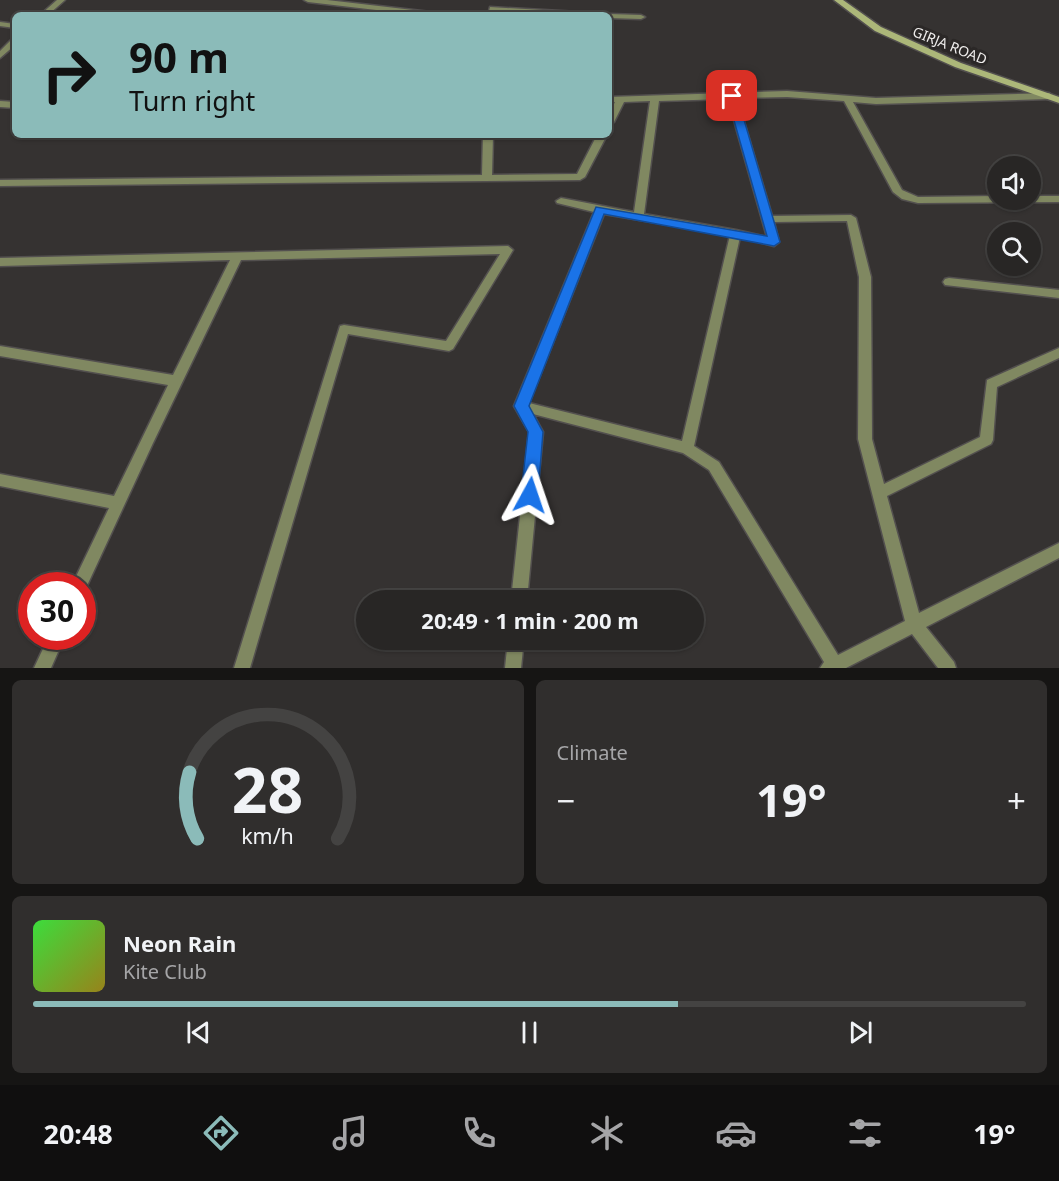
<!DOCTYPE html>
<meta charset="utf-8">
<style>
body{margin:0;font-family:"Noto Sans",sans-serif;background:#302e2d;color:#f1f3f6;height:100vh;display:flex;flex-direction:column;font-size:22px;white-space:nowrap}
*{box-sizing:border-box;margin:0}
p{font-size:20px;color:#a5a5a7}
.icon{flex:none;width:33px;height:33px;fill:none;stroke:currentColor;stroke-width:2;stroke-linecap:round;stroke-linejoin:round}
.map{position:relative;height:668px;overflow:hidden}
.drawer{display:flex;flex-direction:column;gap:12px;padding:12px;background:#161514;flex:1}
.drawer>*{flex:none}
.banner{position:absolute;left:12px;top:12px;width:600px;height:126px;border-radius:9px;box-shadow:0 2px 4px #0004,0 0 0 2px #444342;background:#8bbbb9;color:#111;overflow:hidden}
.buttons{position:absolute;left:987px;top:156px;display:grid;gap:12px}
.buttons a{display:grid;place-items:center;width:54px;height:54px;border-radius:50%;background:#282625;box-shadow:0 2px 4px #0004,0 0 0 2px #444342;font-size:30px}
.speed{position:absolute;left:18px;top:572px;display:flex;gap:12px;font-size:30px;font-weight:700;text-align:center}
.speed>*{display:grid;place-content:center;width:78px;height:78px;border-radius:50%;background:#282625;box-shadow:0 2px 4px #0004,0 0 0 2px #444342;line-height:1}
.speed .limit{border:9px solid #d22;background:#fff;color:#111}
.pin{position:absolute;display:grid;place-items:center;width:51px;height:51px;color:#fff;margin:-26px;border-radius:12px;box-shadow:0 3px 9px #0006}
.me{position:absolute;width:66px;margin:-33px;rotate:5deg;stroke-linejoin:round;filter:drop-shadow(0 0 4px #0008)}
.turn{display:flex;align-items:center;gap:21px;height:126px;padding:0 18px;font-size:27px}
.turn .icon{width:78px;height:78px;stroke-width:2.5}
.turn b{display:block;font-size:42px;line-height:51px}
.big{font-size:45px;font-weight:700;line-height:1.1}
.drawer .widget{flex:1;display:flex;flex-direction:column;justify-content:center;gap:9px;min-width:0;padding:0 21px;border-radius:9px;background:#302e2d}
.drawer .dial{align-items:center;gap:0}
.dial svg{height:156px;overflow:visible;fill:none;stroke:#444342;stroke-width:7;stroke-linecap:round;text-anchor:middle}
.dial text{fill:#f1f3f6;stroke:none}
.song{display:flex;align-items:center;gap:18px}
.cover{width:72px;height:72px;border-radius:9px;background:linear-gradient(135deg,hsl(120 70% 55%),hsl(50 70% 35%))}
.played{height:6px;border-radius:3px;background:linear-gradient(90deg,#8bbbb9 65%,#444342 65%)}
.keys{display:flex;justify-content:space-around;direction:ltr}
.heat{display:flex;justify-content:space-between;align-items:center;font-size:33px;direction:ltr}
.drawer .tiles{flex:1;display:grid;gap:12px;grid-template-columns:1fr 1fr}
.widget:last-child{grid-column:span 2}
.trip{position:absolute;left:356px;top:590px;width:348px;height:60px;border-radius:30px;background:#282625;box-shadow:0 2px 4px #0004,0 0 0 2px #444342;font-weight:700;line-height:60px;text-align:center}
.menu{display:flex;height:96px;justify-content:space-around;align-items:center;background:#100f0f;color:#a5a5a7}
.menu .icon{width:42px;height:42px}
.menu .on{color:#8bbbb9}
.menu b{font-size:27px;color:#f1f3f6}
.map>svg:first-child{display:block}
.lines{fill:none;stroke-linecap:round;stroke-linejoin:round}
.minor-casing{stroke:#53504f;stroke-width:3}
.secondary-casing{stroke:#53504f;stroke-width:3}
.minor{fill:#808861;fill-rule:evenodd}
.secondary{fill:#acb779;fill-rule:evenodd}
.route{fill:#1a73e8;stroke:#114b97;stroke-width:1.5}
.labels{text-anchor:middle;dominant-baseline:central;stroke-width:6;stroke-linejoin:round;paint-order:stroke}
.far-street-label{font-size:14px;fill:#eeeceb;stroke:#2b2827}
</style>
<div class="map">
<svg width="1059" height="668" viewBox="0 0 1059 668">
<rect width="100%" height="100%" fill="#353231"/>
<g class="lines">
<defs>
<path id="minor" d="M 57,0 L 65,0 L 48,15 L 40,15 Z
M 304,0 L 327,0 L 439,13 L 443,15 L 419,15 L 308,2 Z
M 490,7 L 596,13 L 600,15 L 496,11 L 496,15 L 488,15 Z
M 609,14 L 641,15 L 645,17 L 641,19 L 609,18 L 609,15 L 606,15 Z
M 0,22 L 15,24 L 15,28 L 0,26 Z
M 12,39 L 15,39 L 15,45 L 0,58 L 0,51 Z
M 787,91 L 876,98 L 1049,93 L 1053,96 L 1049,99 L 876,104 L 853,102 L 902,190 L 918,197 L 998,196 L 998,200 L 1030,200 L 1030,196 L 1059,196 L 1059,202 L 918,203 L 902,199 L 893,192 L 844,101 L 787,97 L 737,98 L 772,216 L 851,215 L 856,218 L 871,277 L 872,439 L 884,484 L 980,437 L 987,380 L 1059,348 L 1059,358 L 997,387 L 993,440 L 991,444 L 887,496 L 919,613 L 1059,543 L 1059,558 L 926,627 L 954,662 L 956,668 L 938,668 L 912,634 L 846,668 L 820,668 L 824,662 L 709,470 L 683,453 L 533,414 L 543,432 L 527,600 L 511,600 L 529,432 L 514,406 L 594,212 L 557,203 L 556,201 L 561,198 L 634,212 L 650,101 L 624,102 L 614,122 L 609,125 L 609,114 L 615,102 L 609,103 L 609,97 ZM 728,99 L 767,237 L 736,230 L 644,214 L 659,101 ZM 604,214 L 730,235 L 682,441 L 529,403 ZM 847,221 L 859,277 L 858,439 L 905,621 L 838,655 L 719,462 L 694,446 L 740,237 L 774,246 L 779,242 L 774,222 Z
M 0,101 L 15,102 L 15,108 L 0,107 Z
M 483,135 L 493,135 L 492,175 L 577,174 L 597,135 L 607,135 L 585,177 L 580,180 L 0,186 L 0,180 L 482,175 Z
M 508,246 L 513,250 L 453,349 L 449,351 L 348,334 L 250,668 L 234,668 L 340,326 L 344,325 L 446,341 L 500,254 L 241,260 L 153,443 L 85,590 L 82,591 L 82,585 L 72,585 L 109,508 L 0,486 L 0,474 L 114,496 L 168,385 L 0,356 L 0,346 L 173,375 L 230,260 L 0,266 L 0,258 Z
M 949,278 L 1059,290 L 1059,298 L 945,285 L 943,282 L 945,279 Z
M 49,636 L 65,636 L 51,668 L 34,668 Z
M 508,639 L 524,639 L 521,668 L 505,668 Z"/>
<path id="secondary" d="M 834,0 L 843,0 L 881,27 L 961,63 L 1059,97 L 1059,103 L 955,67 L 875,31 Z"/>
</defs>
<use href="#minor" class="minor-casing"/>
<use href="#secondary" class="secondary-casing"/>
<use href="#minor" class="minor"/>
<use href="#secondary" class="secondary"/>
</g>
<path class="route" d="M 732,93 L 737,96 L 780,242 L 774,246 L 604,214 L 529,406 L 543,432 L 538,495 L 535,500 L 530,502 L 524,500 L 521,495 L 528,432 L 514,406 L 596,207 L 767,236 L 727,96 Z"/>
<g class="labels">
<g class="far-street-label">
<text transform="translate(950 45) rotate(22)">GIRJA ROAD</text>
</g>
</g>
</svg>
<div class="buttons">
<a><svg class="icon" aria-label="sound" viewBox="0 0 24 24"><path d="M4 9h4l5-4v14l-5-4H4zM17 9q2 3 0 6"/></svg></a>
<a><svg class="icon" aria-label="search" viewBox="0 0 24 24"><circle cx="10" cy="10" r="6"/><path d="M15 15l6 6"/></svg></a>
</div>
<div class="speed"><div class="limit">30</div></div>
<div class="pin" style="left:732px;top:96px;background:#d93025"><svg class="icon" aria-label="arrive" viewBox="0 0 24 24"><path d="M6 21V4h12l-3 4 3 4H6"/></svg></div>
<svg class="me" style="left:530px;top:495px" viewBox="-20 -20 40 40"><path d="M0-17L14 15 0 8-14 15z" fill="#1a73e8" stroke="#fff" stroke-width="4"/></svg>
<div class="trip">20:49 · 1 min · 200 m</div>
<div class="banner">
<div class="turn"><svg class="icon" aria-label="right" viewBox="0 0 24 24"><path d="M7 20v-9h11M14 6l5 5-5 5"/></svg><div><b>90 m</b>Turn right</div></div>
</div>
</div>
<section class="drawer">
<div class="tiles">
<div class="widget dial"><svg viewBox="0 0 100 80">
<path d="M14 69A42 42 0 1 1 86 69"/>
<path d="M14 69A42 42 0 0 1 10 35" stroke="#8bbbb9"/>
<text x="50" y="56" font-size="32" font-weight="700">28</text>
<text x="50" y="72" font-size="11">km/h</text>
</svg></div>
<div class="widget"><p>Climate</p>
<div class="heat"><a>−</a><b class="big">19°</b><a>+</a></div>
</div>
<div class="widget">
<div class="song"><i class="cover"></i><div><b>Neon Rain</b><p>Kite Club</p></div></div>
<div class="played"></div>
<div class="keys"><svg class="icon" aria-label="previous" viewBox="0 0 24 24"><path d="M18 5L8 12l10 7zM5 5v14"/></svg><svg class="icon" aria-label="pause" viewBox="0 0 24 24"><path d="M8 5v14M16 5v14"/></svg><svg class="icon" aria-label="next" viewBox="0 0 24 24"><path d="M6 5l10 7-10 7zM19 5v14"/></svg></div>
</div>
</div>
</section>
<nav class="menu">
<b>20:48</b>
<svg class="icon on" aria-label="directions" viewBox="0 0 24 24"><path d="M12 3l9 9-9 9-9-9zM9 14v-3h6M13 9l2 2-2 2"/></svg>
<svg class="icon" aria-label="music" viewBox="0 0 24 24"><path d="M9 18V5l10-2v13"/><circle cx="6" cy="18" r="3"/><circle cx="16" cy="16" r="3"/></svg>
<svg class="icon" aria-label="phone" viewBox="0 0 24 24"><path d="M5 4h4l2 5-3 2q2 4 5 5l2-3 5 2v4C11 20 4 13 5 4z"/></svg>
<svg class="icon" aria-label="climate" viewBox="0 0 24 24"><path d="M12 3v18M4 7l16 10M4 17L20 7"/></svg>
<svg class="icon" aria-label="car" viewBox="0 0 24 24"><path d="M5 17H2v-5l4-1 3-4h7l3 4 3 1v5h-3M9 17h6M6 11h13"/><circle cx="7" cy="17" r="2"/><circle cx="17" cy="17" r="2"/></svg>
<svg class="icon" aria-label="filters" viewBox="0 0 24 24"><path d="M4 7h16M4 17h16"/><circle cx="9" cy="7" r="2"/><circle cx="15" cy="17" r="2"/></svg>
<b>19°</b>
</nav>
